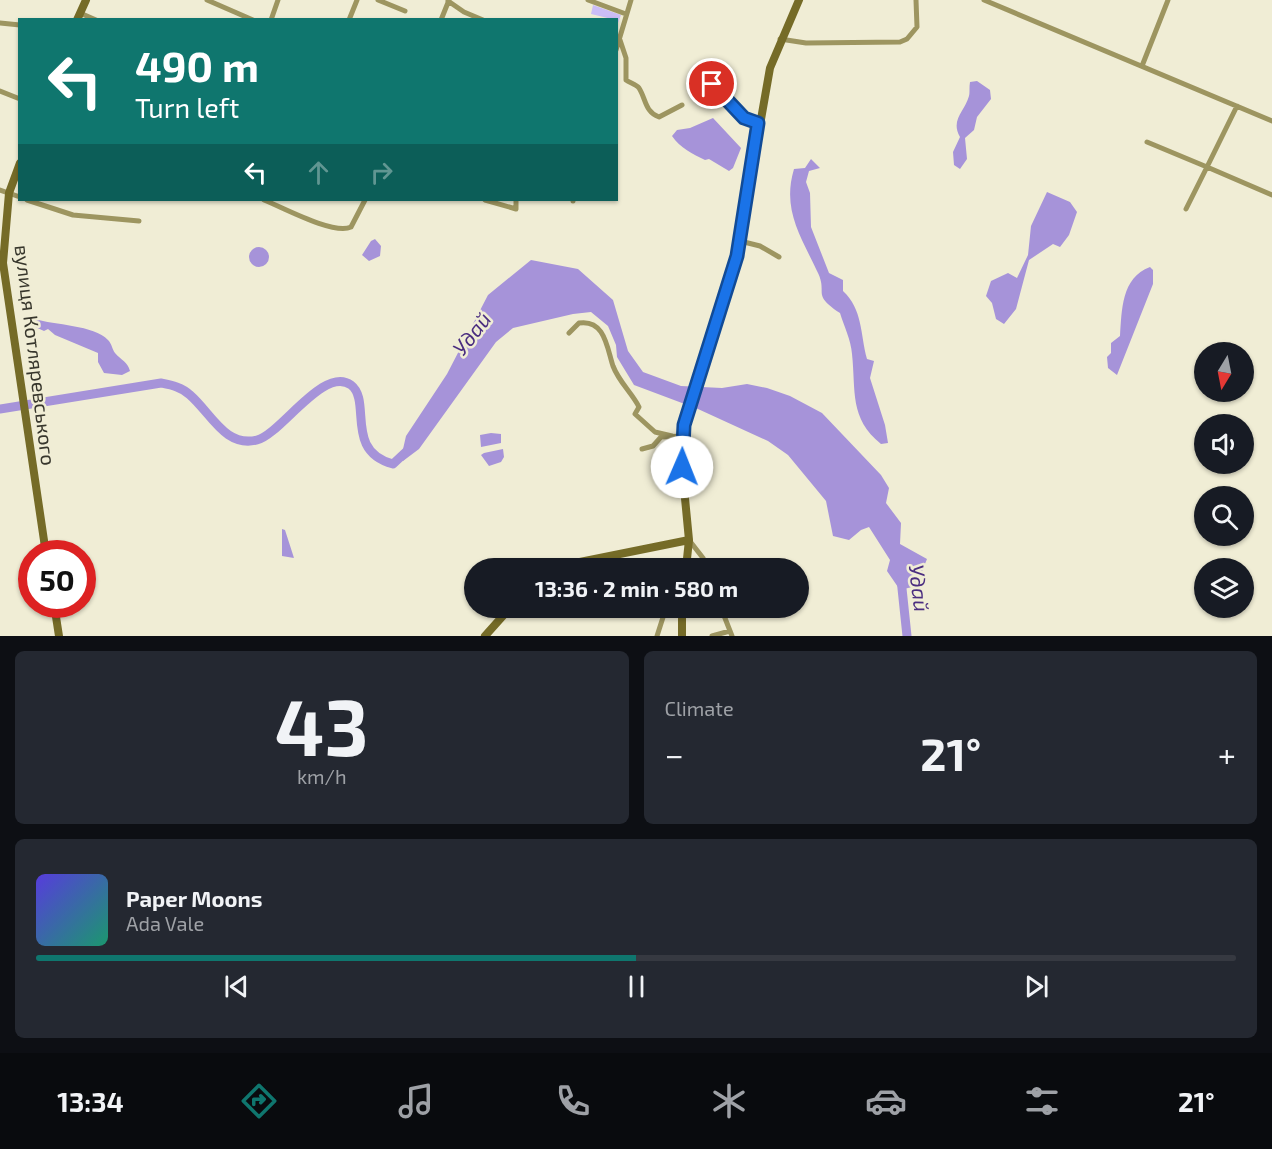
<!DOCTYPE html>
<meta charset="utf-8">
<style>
body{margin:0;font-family:"Exo 2",sans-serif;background:#242831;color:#f1f3f6;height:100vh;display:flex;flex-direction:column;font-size:22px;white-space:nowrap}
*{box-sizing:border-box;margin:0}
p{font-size:20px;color:#9ea1a6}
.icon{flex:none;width:33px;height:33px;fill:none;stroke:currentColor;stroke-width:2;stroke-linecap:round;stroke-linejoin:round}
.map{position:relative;height:636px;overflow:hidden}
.side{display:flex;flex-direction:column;gap:15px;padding:15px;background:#0d0f14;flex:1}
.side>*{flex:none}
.guide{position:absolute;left:18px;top:18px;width:600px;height:183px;border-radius:0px;box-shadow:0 2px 4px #0004;background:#0f766e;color:#fff;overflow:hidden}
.needle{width:39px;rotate:190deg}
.fabs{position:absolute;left:1194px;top:342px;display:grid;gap:12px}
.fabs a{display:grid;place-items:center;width:60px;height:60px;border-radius:50%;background:#171b24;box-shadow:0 2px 4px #0004;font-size:30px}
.speed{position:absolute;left:18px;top:540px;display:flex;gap:12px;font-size:30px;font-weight:700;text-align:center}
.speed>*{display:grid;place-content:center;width:78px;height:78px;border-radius:50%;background:#171b24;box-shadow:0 2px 4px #0004;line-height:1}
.speed .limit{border:9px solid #d22;background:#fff;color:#111}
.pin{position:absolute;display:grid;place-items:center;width:51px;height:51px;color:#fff;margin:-26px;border:3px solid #fff;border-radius:50%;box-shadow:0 2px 6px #0007}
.me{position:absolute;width:66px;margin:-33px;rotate:1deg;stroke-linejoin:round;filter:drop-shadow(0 0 4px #0008)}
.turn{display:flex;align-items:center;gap:21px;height:126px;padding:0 18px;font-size:27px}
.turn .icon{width:78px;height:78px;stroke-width:2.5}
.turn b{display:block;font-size:42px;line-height:51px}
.lanes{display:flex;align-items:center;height:57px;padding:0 18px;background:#0003;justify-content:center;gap:30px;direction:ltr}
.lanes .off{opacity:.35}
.big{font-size:45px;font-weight:700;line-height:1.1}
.side .widget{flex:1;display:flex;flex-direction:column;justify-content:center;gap:9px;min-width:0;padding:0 21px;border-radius:9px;background:#242831}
.side .dial{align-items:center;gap:0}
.dial b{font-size:78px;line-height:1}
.song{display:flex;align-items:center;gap:18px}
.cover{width:72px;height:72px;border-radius:9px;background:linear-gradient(135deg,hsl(250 70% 55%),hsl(160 70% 35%))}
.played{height:6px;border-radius:3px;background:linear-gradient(90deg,#0f766e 50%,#363941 50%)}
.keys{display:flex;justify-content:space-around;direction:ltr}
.heat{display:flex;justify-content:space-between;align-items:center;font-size:33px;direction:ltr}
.side .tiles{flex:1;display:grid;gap:15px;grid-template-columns:1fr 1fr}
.widget:last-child{grid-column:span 2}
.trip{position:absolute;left:464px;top:558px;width:345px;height:60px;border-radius:30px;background:#171b24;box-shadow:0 2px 4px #0004;font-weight:700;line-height:60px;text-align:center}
.tabs{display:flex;height:96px;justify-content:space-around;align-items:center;background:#090b0e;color:#9ea1a6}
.tabs .icon{width:42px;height:42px}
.tabs .current{color:#0f766e}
.tabs b{font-size:27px;color:#f1f3f6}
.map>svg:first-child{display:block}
.green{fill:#cbbdf6}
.water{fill:#a693d9}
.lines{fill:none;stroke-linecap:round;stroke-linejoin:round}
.river{stroke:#a693d9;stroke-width:9}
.street{stroke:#9d9560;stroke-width:5}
.secondary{stroke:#756b27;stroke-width:8}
.route-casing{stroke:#114b97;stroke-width:15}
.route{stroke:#1a73e8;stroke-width:10}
.labels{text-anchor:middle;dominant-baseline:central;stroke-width:5;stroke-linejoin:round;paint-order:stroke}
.street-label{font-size:20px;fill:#37362c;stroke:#f0edd5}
.water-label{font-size:21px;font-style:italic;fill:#4b2e80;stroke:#f0edd5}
</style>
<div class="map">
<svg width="1272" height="636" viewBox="0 0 1272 636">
<rect width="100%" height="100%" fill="#f0edd5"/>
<path class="green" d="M 593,5 L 621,15 L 618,23 L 616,20 L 591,14 Z"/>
<path class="water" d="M 977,81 L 990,90 L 991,99 L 977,117 L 974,130 L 965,138 L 967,159 L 960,169 L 954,165 L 953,152 L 960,137 C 950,120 965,111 969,96 C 970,92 969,87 970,82 Z
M 713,118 L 741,148 L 733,168 L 729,171 L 709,159 L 705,160 C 693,154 680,148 672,136 L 677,130 L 690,128 Z
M 811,159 L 820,168 L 809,171 L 806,182 L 810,193 L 811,227 L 829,273 L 843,280 L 843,291 C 863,310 860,333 867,359 L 874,361 L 870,378 L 885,425 L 888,443 L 881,444 C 849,418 856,391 852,354 C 851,340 844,326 840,313 C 810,293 829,294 817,271 C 800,235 782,209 794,169 L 805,168 Z
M 1047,192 L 1070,202 L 1077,212 L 1069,235 L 1060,247 L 1053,244 L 1029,260 L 1016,309 L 1004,324 L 996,319 L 992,303 L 986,296 L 991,281 L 1008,273 L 1017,278 L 1028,255 L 1031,226 Z
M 375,239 L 381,246 L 380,256 L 369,261 L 362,255 L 371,241 Z
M249 257a10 10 0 1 1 20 0a10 10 0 1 1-20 0Z
M 531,260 L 578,269 L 613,300 L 628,351 L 643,372 L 681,386 L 722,388 L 747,384 L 767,388 L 790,396 L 822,413 L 881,475 L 889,488 L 886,503 L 901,523 L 900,544 L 927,559 L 916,586 L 900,590 L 887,571 L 890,560 L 869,527 L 861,530 L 849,540 L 833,536 L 826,501 L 788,455 L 768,441 L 698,409 L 634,385 L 617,357 L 616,345 L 608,326 L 591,312 L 573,314 L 513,328 L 496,342 L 419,449 L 403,461 L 401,458 L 406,436 L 447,374 L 488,295 Z
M 1150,267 L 1153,270 L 1153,284 L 1117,375 L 1108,368 L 1107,357 L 1111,353 L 1111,343 L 1120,336 C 1122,310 1121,278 1150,267 Z
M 35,319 C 54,325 94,325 108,340 C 112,344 112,349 115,353 C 121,360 128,362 130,371 L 122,375 L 104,373 L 98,362 L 98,353 L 55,335 L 48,329 L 44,331 L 33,326 Z
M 491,433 L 501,434 L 501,443 L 481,447 L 480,435 Z
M 503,449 L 504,457 L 501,462 L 489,466 L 481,455 L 484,453 Z
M 282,529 L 285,530 L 294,558 L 282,556 Z"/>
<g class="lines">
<path class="river" d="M 0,409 L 161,383 C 171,385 182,387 190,395 C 211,413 225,448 257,440 C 281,434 324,365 351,385 C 372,401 344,451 393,464 L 408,450
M 901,579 L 907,636"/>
<path class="street" d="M 207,0 L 253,20
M 378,0 L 405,11
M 588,0 L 626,14
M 984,0 L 1272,121
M 448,1 L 464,12 L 483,20
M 80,13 L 96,20
M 271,20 L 278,0
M 349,20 L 357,0
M 441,20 L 449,0
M 0,23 L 20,25
M 780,39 L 806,43 L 900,42 L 907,39 L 917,27 L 916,0
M 620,40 L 626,58 L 626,80 C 630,83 636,84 639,88 C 646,99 645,112 659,117 L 682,105
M 616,50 L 631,0
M 1142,66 L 1168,0
M 712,84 L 744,118 L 758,123
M 0,91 L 20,99
M 1237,106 L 1207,167 L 1272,195
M 1147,142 L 1207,167 L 1186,209
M 0,190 L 20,197
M 27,200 L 73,215 L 139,221
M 264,200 C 282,207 333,235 351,227 L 365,200
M 485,200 L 516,209 L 516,200
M 573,200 L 573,201
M 740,241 L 760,246 L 779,257
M 569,333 L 579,323 C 605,319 607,348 613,366 C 619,382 632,393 639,407 L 635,414 L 655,432 L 672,436
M 642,449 L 653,446 L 661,437 L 683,436
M 689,540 L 703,558 L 707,568
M 721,608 L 732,636
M 657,636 L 666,608
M 712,636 L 730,631"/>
<path class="secondary" d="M 77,20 L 86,0
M 20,163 L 9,193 L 3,263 L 46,554
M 562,568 L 570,564 L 689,540
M 686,568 L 689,540 L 682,467 L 684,425 L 737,256 L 770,68 L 799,0
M 54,604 L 59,636
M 682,608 L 682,636
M 485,636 L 510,608"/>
</g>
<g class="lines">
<defs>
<path id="route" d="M 682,467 L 684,425 L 737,256 L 758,123 L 744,118 L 712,84"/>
</defs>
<use href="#route" class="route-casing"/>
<use href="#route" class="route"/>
</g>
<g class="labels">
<g class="street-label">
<text transform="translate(36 355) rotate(83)">вулиця Котляревського</text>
</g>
<g class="water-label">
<text transform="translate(471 333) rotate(-52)">Удай</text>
<text transform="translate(920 588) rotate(83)">Удай</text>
</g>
</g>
</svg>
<div class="fabs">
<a><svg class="needle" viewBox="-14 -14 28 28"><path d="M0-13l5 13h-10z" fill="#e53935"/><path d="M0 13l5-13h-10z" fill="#9ea1a6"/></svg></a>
<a><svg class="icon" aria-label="sound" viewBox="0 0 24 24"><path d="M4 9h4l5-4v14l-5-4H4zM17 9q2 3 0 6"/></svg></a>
<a><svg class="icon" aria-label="search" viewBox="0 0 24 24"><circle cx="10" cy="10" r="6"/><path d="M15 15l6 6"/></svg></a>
<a><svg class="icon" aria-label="layers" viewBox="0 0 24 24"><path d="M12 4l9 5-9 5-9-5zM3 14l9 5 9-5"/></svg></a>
</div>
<div class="speed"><div class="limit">50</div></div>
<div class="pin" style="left:712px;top:84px;background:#d93025"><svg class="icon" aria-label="arrive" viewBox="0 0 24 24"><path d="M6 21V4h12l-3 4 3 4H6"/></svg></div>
<svg class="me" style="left:682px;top:467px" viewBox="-20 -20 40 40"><circle r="19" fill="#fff"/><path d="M0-13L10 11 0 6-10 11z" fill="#1a73e8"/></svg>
<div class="trip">13:36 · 2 min · 580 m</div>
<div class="guide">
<div class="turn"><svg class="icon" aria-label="left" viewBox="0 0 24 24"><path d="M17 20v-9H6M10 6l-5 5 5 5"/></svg><div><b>490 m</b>Turn left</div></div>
<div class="lanes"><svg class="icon" aria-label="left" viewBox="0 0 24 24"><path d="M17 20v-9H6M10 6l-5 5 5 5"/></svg><svg class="icon off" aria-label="ahead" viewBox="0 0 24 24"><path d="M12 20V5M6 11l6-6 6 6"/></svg><svg class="icon off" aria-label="right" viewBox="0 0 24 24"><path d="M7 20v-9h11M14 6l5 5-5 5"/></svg></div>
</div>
</div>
<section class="side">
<div class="tiles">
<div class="widget dial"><b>43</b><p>km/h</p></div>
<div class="widget"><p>Climate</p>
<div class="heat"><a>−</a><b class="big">21°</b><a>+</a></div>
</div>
<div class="widget">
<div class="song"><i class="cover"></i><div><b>Paper Moons</b><p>Ada Vale</p></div></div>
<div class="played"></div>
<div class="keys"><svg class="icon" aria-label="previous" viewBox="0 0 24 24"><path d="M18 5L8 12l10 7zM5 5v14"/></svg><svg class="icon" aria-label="pause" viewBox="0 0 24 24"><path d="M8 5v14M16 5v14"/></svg><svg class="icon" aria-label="next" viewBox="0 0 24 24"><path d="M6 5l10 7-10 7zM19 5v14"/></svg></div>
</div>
</div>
</section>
<nav class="tabs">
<b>13:34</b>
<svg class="icon current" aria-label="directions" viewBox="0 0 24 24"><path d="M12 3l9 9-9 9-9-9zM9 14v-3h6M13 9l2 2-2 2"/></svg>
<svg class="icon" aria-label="music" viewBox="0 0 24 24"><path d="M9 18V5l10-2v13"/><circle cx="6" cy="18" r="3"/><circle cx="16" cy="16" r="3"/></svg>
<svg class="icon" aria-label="phone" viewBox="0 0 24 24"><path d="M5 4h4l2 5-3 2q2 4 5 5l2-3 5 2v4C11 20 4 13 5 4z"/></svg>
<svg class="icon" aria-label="climate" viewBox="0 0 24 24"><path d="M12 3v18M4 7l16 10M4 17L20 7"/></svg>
<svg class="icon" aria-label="car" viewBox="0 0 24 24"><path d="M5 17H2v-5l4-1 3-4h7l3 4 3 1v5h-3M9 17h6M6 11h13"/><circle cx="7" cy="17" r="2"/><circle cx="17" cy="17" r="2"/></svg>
<svg class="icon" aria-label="filters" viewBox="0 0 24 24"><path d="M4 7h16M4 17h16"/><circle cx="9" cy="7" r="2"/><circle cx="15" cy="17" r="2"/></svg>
<b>21°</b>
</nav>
